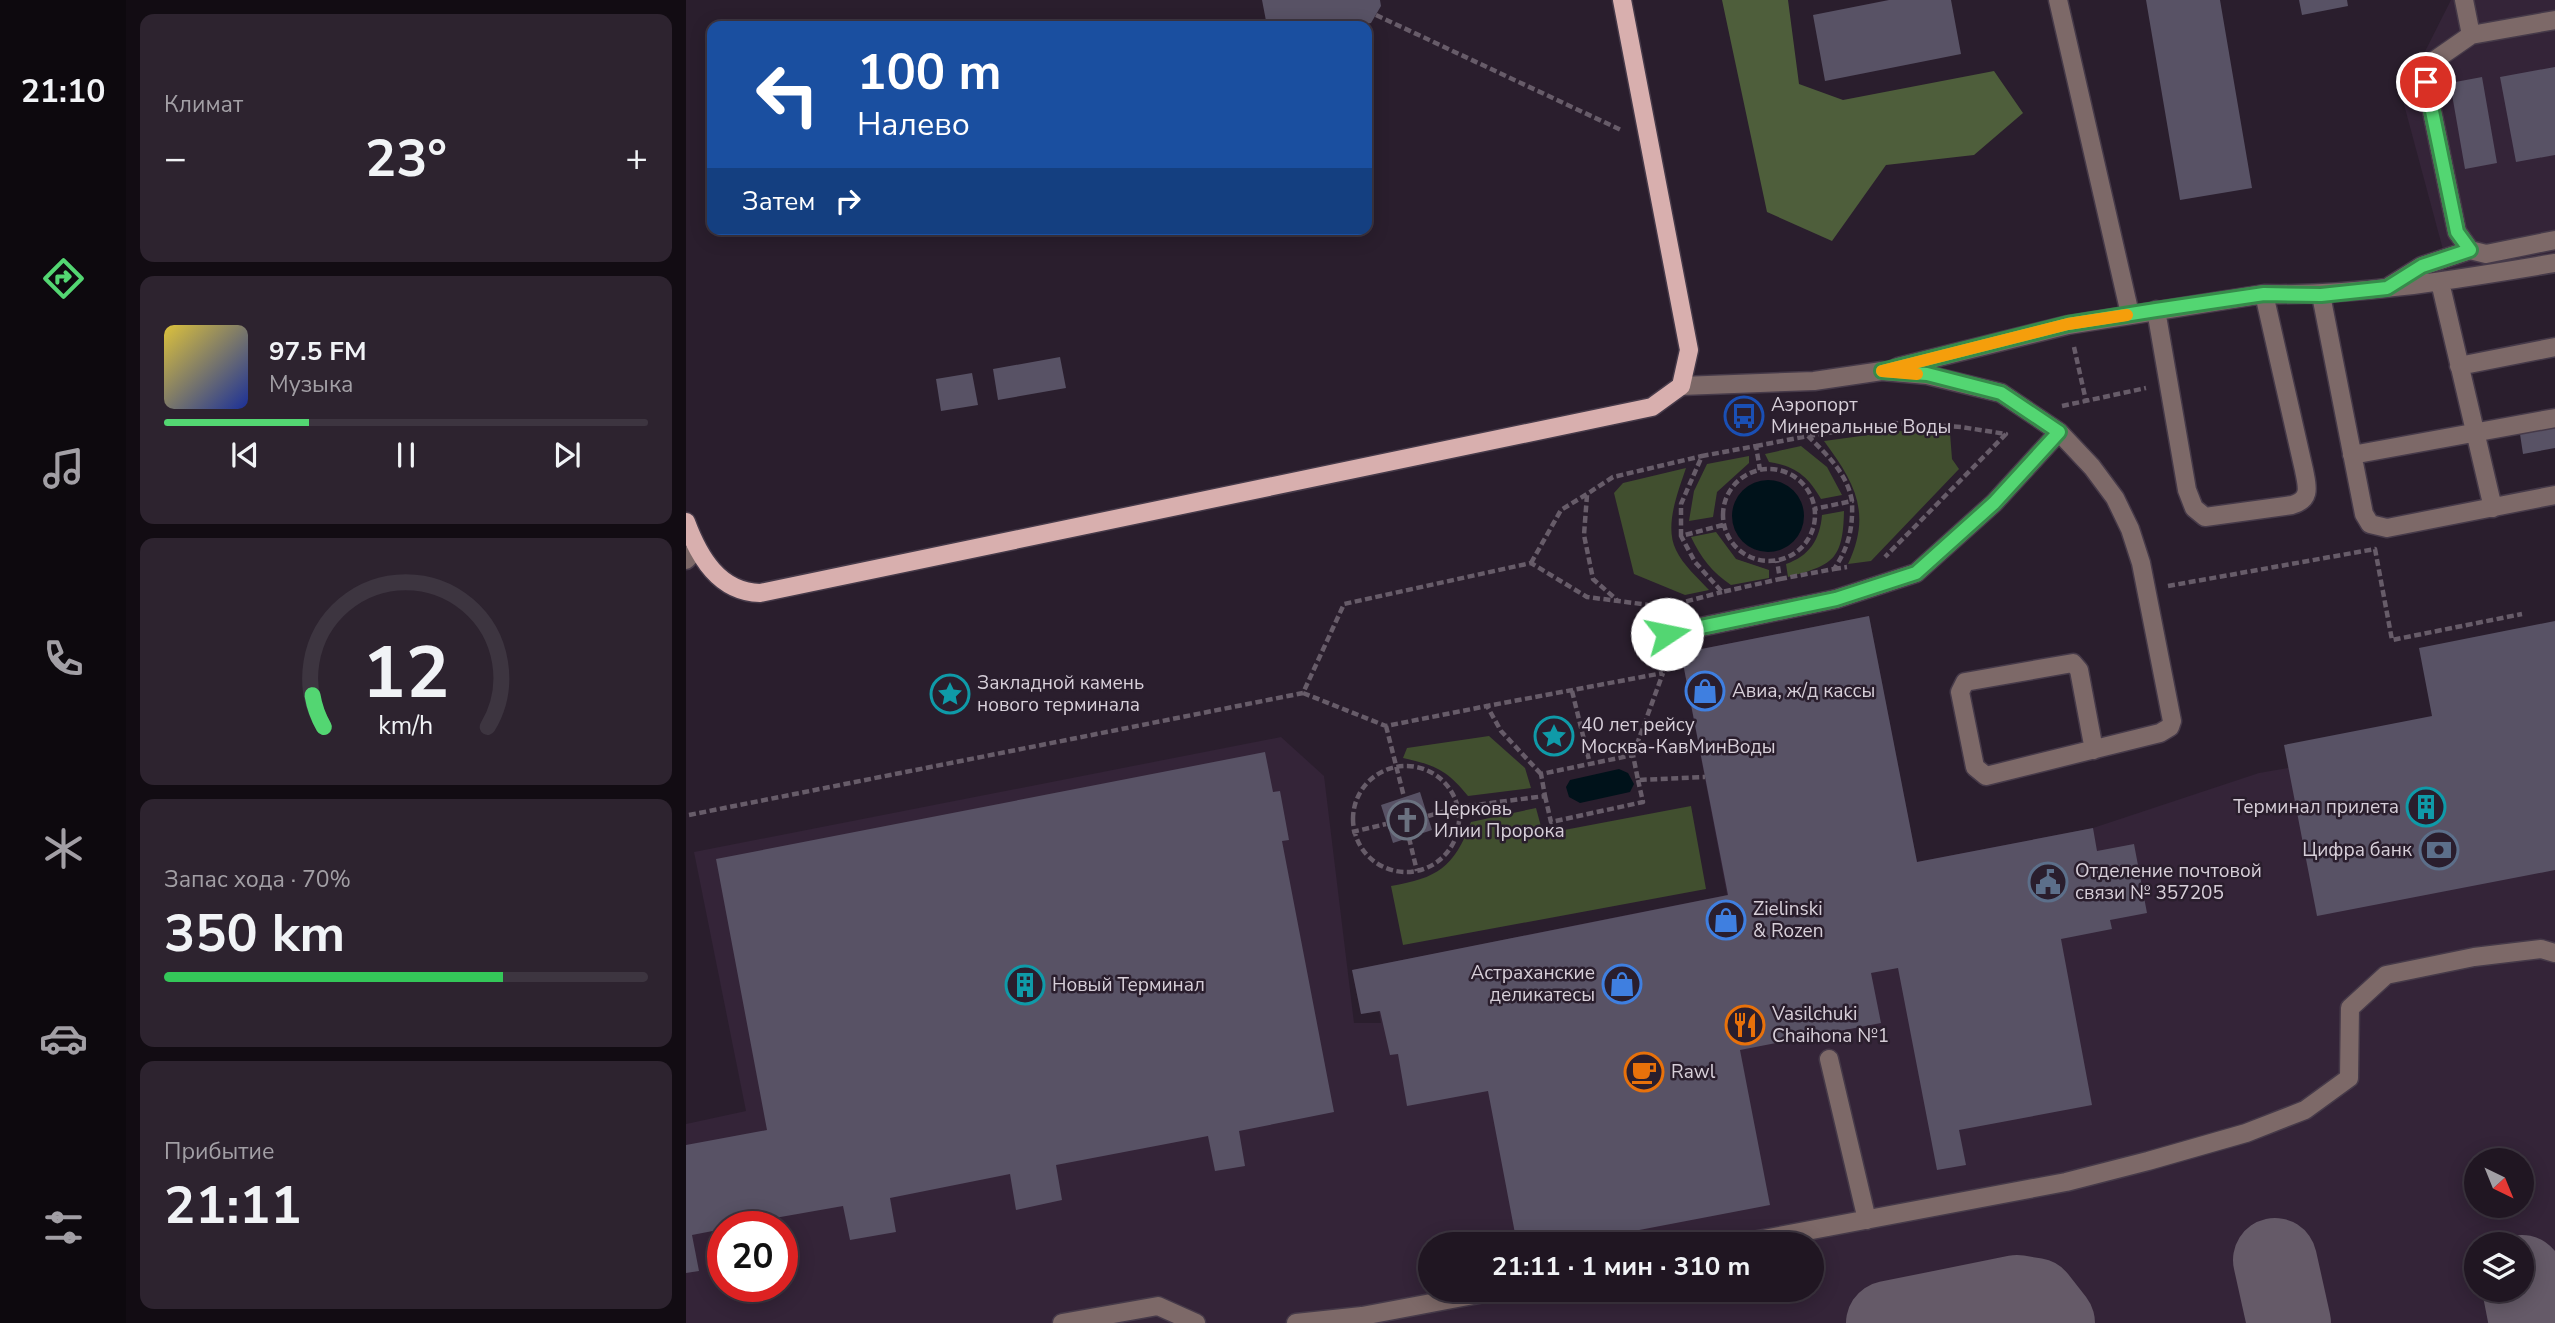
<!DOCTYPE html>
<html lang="ru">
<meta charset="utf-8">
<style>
body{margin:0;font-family:"Nunito Sans",sans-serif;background:#2d232f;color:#f1f3f6;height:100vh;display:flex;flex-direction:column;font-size:26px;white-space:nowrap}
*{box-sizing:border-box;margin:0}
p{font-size:23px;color:#a29fa5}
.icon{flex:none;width:38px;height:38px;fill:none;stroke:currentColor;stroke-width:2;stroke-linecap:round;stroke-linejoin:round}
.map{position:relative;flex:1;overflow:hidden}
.drawer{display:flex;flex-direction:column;gap:14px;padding:14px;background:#120c13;width:560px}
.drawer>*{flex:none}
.hud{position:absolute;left:21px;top:21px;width:665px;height:214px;border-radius:14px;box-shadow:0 4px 18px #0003,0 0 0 2px #3d3540;background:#1a4fa0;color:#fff;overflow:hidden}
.needle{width:46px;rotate:137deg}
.fabs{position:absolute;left:1778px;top:1148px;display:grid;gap:14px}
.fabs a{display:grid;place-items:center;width:70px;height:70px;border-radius:50%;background:#201622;box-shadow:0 4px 18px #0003,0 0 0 2px #3d3540;font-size:35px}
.speed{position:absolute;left:21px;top:1211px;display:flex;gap:14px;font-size:35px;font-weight:700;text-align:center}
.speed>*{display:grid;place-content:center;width:91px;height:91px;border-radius:50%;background:#201622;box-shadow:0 4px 18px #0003,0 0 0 2px #3d3540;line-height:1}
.speed .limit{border:10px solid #d22;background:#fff;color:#111}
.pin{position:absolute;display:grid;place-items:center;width:60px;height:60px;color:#fff;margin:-30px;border:4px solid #fff;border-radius:50%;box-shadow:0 2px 7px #0007}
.me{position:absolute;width:77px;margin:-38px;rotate:79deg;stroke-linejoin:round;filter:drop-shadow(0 0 5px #0008)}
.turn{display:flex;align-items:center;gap:24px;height:147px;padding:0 35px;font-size:32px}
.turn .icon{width:91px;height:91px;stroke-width:2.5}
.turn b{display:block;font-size:49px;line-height:60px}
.then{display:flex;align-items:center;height:66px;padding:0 35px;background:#0003;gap:14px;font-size:26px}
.big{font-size:52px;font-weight:700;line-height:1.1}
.drawer .widget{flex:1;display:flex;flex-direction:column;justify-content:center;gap:10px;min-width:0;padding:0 24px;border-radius:14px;background:#2d232f}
.drawer .dial{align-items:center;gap:0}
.dial svg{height:182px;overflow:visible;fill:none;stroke:#3d3540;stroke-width:7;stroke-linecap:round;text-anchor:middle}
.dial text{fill:#f1f3f6;stroke:none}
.song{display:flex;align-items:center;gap:21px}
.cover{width:84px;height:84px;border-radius:10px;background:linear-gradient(135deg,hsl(50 70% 55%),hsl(230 70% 35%))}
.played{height:7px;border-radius:4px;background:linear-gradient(90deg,#53d672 30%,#3d3540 30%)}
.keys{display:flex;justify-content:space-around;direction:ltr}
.heat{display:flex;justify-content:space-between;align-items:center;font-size:38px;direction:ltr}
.charge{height:10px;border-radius:5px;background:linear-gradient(90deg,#34c759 70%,#3d3540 0)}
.trip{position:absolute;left:732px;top:1232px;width:406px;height:70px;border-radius:35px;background:#201622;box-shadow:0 4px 18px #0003,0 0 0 2px #3d3540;font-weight:700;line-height:70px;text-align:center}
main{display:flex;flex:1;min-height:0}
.menu{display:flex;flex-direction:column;width:126px;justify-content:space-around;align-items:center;background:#0d090e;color:#a29fa5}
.menu .icon{width:49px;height:49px}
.menu .active{color:#53d672}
.menu b{font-size:32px;color:#f1f3f6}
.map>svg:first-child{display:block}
.built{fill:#342438;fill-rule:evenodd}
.green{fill:#414f2f}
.forest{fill:#4e5e3b}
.water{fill:#00121a}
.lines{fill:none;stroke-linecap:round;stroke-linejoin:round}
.taxiway{stroke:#655a68;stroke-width:84}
.building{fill:#585265}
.minor-casing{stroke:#463a49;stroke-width:21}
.major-casing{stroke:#463a49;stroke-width:21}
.path{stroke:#675c69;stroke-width:4.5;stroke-dasharray:7 3.5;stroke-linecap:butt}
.minor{stroke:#7d6968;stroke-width:18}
.major{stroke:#d8afae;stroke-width:18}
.route-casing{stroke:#368b4a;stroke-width:18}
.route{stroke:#53d672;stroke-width:12}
.slow{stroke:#f59e0b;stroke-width:12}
.labels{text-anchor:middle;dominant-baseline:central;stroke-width:5;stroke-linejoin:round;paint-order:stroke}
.poi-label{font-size:19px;fill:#d7cfd9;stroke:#2a1e2d;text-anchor:start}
</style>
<main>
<nav class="menu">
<b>21:10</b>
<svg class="icon active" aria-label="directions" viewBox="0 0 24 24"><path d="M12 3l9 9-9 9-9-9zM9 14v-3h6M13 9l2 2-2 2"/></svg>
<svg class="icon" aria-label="music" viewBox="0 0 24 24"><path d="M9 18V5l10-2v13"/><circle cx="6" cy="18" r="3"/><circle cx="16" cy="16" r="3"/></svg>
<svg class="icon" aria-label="phone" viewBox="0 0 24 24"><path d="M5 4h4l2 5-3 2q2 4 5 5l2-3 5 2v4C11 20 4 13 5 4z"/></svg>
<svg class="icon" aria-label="climate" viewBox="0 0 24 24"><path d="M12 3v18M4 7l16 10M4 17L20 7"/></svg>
<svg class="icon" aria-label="car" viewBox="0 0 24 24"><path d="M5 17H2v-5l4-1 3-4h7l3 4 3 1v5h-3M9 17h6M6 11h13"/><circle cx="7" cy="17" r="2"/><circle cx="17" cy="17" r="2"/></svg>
<svg class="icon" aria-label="filters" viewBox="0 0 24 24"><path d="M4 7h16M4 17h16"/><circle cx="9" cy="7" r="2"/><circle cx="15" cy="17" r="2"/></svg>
</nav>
<section class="drawer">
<div class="widget"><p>Климат</p>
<div class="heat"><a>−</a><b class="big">23°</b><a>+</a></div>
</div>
<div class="widget">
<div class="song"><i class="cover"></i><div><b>97.5 FM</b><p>Музыка</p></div></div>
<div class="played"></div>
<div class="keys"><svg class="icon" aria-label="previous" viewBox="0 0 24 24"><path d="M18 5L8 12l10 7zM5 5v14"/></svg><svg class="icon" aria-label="pause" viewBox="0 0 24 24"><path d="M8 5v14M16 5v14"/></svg><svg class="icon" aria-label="next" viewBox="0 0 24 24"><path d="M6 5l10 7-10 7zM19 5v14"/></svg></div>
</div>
<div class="widget dial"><svg viewBox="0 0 100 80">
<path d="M14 69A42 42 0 1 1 86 69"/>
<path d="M14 69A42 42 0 0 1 9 55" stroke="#53d672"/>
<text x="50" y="56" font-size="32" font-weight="700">12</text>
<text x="50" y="72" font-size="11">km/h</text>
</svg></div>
<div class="widget"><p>Запас хода · 70%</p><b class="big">350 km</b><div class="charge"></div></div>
<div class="widget"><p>Прибытие</p><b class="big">21:11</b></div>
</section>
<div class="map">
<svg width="1869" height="1323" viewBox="0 0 1869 1323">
<rect width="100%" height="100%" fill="#2a1e2d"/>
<path class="built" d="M 1765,0 L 1869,0 L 1869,253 L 1763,272 L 1716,97 Z
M 1183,616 L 1231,862 L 1407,828 L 1573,773 L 1707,750 L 1869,681 L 1869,1323 L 0,1323 L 0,1124 L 60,1111 L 8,852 L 595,737 L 638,776 L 668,1023 L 695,1023 L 693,1011 L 675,1014 L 666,970 L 1041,895 L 995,653 ZM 1790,1160 L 1836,1160 L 1836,1206 L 1790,1206 ZM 37,1227 L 96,1227 L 96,1286 L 37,1286 ZM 744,1244 L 1125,1244 L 1125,1290 L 744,1290 ZM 1790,1244 L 1836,1244 L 1836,1290 L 1790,1290 Z"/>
<path class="green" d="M 1212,431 L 1264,433 L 1266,459 L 1273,469 L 1185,561 L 1162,564 C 1186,513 1169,483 1138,441 Z
M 1115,446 L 1141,467 L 1156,495 L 1135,499 C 1122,476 1109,466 1083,462 L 1079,454 Z
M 1063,456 L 1063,463 L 1031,492 L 1027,517 L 1003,521 L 1008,491 L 1021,464 Z
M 1000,468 C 992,492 978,526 990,550 C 997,565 1012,578 1023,590 L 999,595 L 948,574 L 928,493 L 937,483 Z
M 1158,511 C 1157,560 1147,565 1102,577 L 1100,564 C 1123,556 1134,540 1136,515 Z
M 1030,532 L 1050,559 L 1083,570 L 1083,578 L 1045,585 C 1026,572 1015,558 1005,537 Z
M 803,736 L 839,768 L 845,788 L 782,796 C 761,770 749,765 717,758 L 721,748 Z
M 1005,806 L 1020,889 L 717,945 L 705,886 C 751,878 768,868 785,822 L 850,808 L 857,834 Z"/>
<path class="forest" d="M 1036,0 L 1102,0 L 1113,84 L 1157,100 L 1308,71 L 1337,113 L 1288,155 L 1200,165 L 1146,241 L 1081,212 Z"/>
<path class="water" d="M1046 516a36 36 0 1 1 72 0a36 36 0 1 1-72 0Z
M 933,769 L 942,773 L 948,784 L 944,792 L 894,803 L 883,797 L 880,787 L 884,780 Z"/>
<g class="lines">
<path class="taxiway" d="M 1589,1260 L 1603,1323
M 1836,1277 L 1845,1323
M 1202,1323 L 1331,1297 L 1349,1300 L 1367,1323"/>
</g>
<path class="building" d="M 576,0 L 694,0 L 695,6 L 685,23 L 669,26 L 581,26 Z
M 1203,0 L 1265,0 L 1275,54 L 1139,81 L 1127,15 Z
M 1460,0 L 1534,0 L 1566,188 L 1494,200 Z
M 1613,0 L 1661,0 L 1662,6 L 1616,15 Z
M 1869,67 L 1869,155 L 1830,162 L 1814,77 Z
M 1796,77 L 1811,163 L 1779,169 L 1764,83 Z
M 374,357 L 380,388 L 312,400 L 307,369 Z
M 286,373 L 292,405 L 255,411 L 250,379 Z
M 1869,427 L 1869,448 L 1837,454 L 1834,434 Z
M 1183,616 L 1231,862 L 1407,828 L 1411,851 L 1448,844 L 1461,913 L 1424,920 L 1426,929 L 1375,939 L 1406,1105 L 1273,1130 L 1280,1165 L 1251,1170 L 1212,968 L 1185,973 L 1195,1023 L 1054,1050 L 1084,1205 L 880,1244 L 831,1244 L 802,1091 L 721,1106 L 712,1054 L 704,1055 L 694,1011 L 675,1014 L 666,970 L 1042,895 L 995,653 Z
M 1869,621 L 1869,870 L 1631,916 L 1598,745 L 1746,716 L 1733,648 Z
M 579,752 L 587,792 L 594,791 L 603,840 L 596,841 L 648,1112 L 553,1131 L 559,1166 L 529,1171 L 522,1136 L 370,1165 L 376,1200 L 330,1210 L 324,1174 L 204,1198 L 210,1232 L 164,1240 L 157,1206 L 37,1227 L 37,1229 L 6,1235 L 13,1271 L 0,1273 L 0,1145 L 81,1130 L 30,859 Z
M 734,792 L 746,830 L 707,843 L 695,805 Z"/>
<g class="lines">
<defs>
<path id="minor" d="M 1372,0 L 1444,314
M 1778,0 L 1785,35 L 1869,20
M 1785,35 L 1749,60 L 1740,82 L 1771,232 L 1784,250 L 1800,254 L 1869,240
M 1754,282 L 1807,508
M 1704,286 L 1736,266 L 1784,250
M 1578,294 C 1677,296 1772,279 1869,263
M 1635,295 L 1678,514 L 1684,524 L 1701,528 L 1869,495
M 1773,366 L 1869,347
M 1212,367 L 1382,325 L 1578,294 L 1618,470 C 1621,486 1626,499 1606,505 L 1519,517 L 1508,508 L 1501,490 L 1470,310
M 995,386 L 1128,381 L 1196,371 L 1241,375 L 1315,393 L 1373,432 L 1406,467 L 1429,498 L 1444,529 L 1455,563 L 1486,721 L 1484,727 L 1474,733 L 1300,776 L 1289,767 L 1274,692 L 1279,682 L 1387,663 L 1393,670 L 1408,750
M 1666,455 L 1869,418
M 0,560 L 10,550
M 981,634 L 1150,599 L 1230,573 L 1308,503 L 1373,432
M 1143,1059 L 1181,1220
M 1051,1244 L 1380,1182 L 1462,1161 L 1560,1133 L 1619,1110 L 1663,1078 L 1664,1008 L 1700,975 L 1788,957 L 1855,949 L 1869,953
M 376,1323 L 472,1306 L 510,1323
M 610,1323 L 676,1316 L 814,1290"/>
<path id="major" d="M 0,522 C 13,557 33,592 74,593 L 966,407 L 995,386 L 1003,350 L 936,0"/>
</defs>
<use href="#minor" class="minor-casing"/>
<use href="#major" class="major-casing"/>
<path class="path" d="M 690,15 L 935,130
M 1388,347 L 1400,401
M 1376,406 L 1460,388
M 1122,436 L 1208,423 L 1275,427 L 1320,434 L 1199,557
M 1070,446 L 1122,436 C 1141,455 1161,473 1166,501 L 1128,509
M1037 515a46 46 0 1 1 92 0a46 46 0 1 1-92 0Z
M 901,495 L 898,535 L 907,579 L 931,600
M 1037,525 L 995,536 L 1009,562 L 1036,592 L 1094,579 L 1091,561
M 995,536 L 995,504 L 1016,456 L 1070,446 L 1074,470
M 845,563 L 875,510 L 901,494 L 927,477 L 1016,456
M 1148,569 L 1161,567
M 1094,579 L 1148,569 C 1163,547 1167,528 1166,501
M 1482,586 L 1689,549 L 1706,640 L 1836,614
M 886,691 L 904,764
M 617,693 L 700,726 L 801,706
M 700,726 L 718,797
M 947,755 L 977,673
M667 819a53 53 0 1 1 106 0a53 53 0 1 1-106 0Z
M 855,774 L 815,731 L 801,706 L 977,673
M 859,796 L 865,822 L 957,802 L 952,780
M 3,815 L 617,693 L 658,604 L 845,563 L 901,597 L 979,607 L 1036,592
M 742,816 L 774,807 L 859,796 L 855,774 L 947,755 L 952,780 L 1019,777
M 666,832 L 700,824
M 723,838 L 731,871"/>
<use href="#minor" class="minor"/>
<use href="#major" class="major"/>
</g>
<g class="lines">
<defs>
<path id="route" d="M 981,634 L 1150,599 L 1230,573 L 1308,503 L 1373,432 L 1315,393 L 1241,374 L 1196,371 L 1382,324 L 1470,310 L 1578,294 L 1635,295 L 1701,288 L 1736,266 L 1784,250 L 1771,232 L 1740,82"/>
</defs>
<use href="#route" class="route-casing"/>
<use href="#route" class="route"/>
<path class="slow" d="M 1231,374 L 1196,371 L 1382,324 L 1441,315"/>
</g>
<defs>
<symbol id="bus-ring" viewBox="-11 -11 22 22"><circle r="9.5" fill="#2a1e2d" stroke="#1a4fb4" stroke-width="1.5"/><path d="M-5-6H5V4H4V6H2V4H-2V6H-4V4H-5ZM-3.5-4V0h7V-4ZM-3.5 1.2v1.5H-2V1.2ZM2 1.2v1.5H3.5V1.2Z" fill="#1a4fb4"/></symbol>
<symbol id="shop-ring" viewBox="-11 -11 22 22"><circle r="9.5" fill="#2a1e2d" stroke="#3f7fe0" stroke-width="1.5"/><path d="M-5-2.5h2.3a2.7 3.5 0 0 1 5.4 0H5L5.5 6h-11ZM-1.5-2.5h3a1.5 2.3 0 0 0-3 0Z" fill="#3f7fe0"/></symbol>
<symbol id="sight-ring" viewBox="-11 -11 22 22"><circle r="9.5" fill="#2a1e2d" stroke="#0f9aa8" stroke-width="1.5"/><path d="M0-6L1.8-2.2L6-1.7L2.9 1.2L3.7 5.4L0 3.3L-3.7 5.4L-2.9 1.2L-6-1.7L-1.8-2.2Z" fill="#0f9aa8"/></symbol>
<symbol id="building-ring" viewBox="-11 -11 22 22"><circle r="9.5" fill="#2a1e2d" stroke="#0f9aa8" stroke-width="1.5"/><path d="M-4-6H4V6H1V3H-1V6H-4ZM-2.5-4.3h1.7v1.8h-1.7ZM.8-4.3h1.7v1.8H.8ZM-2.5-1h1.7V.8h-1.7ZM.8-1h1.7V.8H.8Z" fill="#0f9aa8"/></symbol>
<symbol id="church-ring" viewBox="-11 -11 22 22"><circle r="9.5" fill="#2a1e2d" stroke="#6b7280" stroke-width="1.5"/><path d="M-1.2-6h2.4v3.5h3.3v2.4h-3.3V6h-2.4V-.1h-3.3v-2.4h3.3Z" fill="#6b7280"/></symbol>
<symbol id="bank-ring" viewBox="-11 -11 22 22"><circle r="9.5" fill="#2a1e2d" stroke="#5c6f8a" stroke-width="1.5"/><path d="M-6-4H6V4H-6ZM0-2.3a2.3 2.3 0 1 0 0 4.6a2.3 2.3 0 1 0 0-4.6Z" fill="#5c6f8a"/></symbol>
<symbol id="civic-ring" viewBox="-11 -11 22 22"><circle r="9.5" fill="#2a1e2d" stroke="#5c6f8a" stroke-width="1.5"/><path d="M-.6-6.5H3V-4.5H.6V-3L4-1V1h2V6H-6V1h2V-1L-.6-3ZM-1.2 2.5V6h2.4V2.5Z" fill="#5c6f8a"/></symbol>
<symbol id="restaurant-ring" viewBox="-11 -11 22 22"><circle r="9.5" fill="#2a1e2d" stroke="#e8710a" stroke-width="1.5"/><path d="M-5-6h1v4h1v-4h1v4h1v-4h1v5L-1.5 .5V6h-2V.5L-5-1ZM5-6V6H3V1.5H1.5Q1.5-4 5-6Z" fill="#e8710a"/></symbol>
<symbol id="cafe-ring" viewBox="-11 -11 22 22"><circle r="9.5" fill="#2a1e2d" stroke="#e8710a" stroke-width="1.5"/><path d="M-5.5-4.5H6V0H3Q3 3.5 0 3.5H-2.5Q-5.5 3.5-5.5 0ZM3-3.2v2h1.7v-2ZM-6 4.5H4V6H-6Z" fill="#e8710a"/></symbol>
</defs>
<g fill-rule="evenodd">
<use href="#bus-ring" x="1036" y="394" width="44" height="44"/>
<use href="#shop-ring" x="997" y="669" width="44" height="44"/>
<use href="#sight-ring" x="242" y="672" width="44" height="44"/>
<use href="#sight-ring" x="846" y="714" width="44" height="44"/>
<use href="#building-ring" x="1718" y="785" width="44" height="44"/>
<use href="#church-ring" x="699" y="798" width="44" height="44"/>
<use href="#bank-ring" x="1731" y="828" width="44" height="44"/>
<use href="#civic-ring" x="1340" y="860" width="44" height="44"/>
<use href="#shop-ring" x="1018" y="898" width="44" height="44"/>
<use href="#shop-ring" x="914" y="962" width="44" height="44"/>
<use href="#building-ring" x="317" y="963" width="44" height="44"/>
<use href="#restaurant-ring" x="1037" y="1003" width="44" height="44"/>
<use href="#cafe-ring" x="936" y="1050" width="44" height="44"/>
</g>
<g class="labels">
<g class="poi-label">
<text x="1085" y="405">Аэропорт<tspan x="1085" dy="22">Минеральные Воды</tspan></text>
<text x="291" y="683">Закладной камень<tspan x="291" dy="22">нового терминала</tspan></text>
<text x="1046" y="691">Авиа, ж/д кассы</text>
<text x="895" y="725">40 лет рейсу<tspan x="895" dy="22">Москва-КавМинВоды</tspan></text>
<text x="1713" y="807" text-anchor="end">Терминал прилета</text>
<text x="748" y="809">Церковь<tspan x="748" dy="22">Илии Пророка</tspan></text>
<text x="1726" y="850" text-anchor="end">Цифра банк</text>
<text x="1389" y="871">Отделение почтовой<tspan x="1389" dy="22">связи № 357205</tspan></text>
<text x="1067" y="909">Zielinski<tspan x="1067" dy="22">&amp; Rozen</tspan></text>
<text x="909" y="973" text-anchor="end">Астраханские<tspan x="909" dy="22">деликатесы</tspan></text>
<text x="366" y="985">Новый Терминал</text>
<text x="1086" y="1014">Vasilchuki<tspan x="1086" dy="22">Chaihona №1</tspan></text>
<text x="985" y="1072">Rawl</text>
</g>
</g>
</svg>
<div class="fabs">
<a><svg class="needle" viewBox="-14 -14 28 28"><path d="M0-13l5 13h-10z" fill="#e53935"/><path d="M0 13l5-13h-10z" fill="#a29fa5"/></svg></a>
<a><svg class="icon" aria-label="layers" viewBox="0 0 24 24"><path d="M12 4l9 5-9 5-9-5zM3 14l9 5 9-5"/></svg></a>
</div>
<div class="speed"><div class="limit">20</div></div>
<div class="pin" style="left:1740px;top:82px;background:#d93025"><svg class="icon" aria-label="arrive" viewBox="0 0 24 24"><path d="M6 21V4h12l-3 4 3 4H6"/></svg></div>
<svg class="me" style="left:981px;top:634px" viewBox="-20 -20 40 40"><circle r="19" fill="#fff"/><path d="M0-13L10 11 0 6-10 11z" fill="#53d672"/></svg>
<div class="trip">21:11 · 1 мин · 310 m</div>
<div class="hud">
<div class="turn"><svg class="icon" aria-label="left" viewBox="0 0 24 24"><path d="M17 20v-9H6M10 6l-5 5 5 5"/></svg><div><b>100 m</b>Налево</div></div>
<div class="then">Затем<svg class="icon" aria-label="right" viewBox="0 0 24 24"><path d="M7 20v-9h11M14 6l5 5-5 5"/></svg></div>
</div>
</div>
</main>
